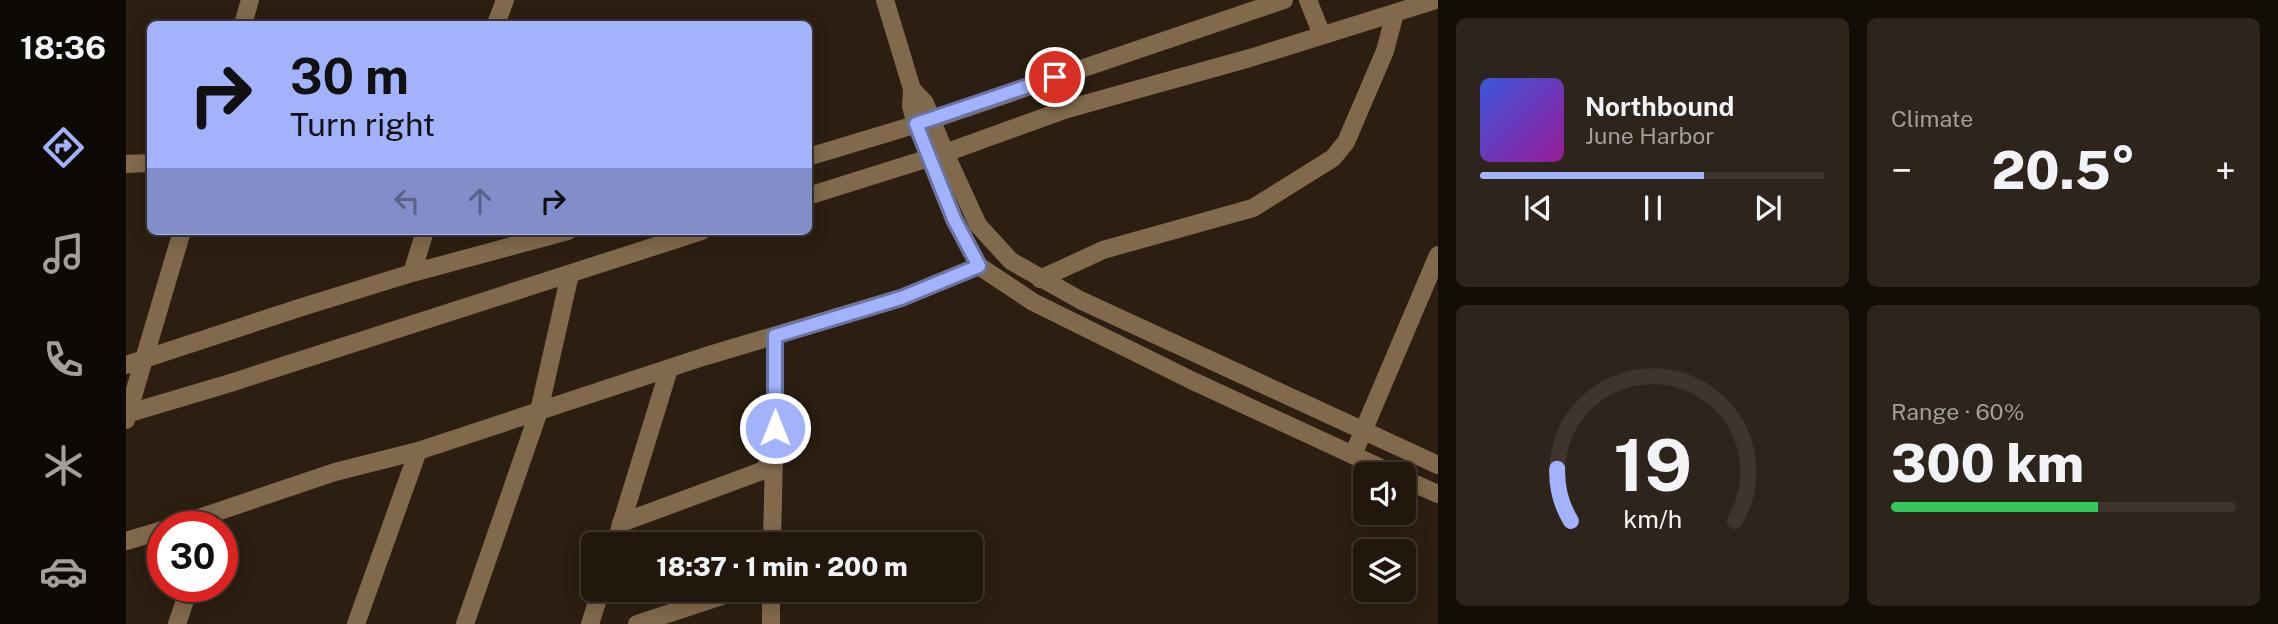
<!DOCTYPE html>
<meta charset="utf-8">
<style>
body{margin:0;font-family:"Public Sans",sans-serif;background:#2d241b;color:#f1f3f6;height:100vh;display:flex;flex-direction:column;font-size:26px;white-space:nowrap}
*{box-sizing:border-box;margin:0}
p{font-size:23px;color:#a29f9d}
.icon{flex:none;width:38px;height:38px;fill:none;stroke:currentColor;stroke-width:2;stroke-linecap:round;stroke-linejoin:round}
.map{position:relative;flex:1;overflow:hidden}
.sheet{display:flex;flex-direction:column;gap:18px;padding:18px;background:#120d07;width:840px}
.sheet>*{flex:none}
.guide{position:absolute;left:21px;top:21px;width:665px;height:214px;border-radius:10px;box-shadow:0 4px 18px #0003,0 0 0 2px #3e362e;background:#a3b2fd;color:#111;overflow:hidden}
.buttons{position:absolute;left:1227px;top:462px;display:grid;gap:14px}
.buttons a{display:grid;place-items:center;width:63px;height:63px;border-radius:10px;background:#21170d;box-shadow:0 4px 18px #0003,0 0 0 2px #3e362e;font-size:35px}
.speed{position:absolute;left:21px;top:511px;display:flex;gap:14px;font-size:35px;font-weight:700;text-align:center}
.speed>*{display:grid;place-content:center;width:91px;height:91px;border-radius:50%;background:#21170d;box-shadow:0 4px 18px #0003,0 0 0 2px #3e362e;line-height:1}
.speed .limit{border:10px solid #d22;background:#fff;color:#111}
.pin{position:absolute;display:grid;place-items:center;width:60px;height:60px;color:#fff;margin:-30px;border:4px solid #fff;border-radius:50%;box-shadow:0 2px 7px #0007}
.me{position:absolute;width:77px;margin:-38px;rotate:0deg;stroke-linejoin:round;filter:drop-shadow(0 0 5px #0008)}
.turn{display:flex;align-items:center;gap:24px;height:147px;padding:0 28px;font-size:32px}
.turn .icon{width:91px;height:91px;stroke-width:2.5}
.turn b{display:block;font-size:49px;line-height:60px}
.lanes{display:flex;align-items:center;height:66px;padding:0 28px;background:#0003;justify-content:center;gap:35px;direction:ltr}
.lanes .off{opacity:.35}
.big{font-size:52px;font-weight:800;line-height:1.1}
.sheet .widget{flex:1;display:flex;flex-direction:column;justify-content:center;gap:10px;min-width:0;padding:0 24px;border-radius:10px;background:#2d241b}
.sheet .dial{align-items:center;gap:0}
.dial svg{height:182px;overflow:visible;fill:none;stroke:#3e362e;stroke-width:7;stroke-linecap:round;text-anchor:middle}
.dial text{fill:#f1f3f6;stroke:none}
.song{display:flex;align-items:center;gap:21px}
.cover{width:84px;height:84px;border-radius:10px;background:linear-gradient(135deg,hsl(230 70% 55%),hsl(300 70% 35%))}
.played{height:7px;border-radius:4px;background:linear-gradient(90deg,#a3b2fd 65%,#3e362e 65%)}
.keys{display:flex;justify-content:space-around;direction:ltr}
.heat{display:flex;justify-content:space-between;align-items:center;font-size:38px;direction:ltr}
.charge{height:10px;border-radius:5px;background:linear-gradient(90deg,#34c759 60%,#3e362e 0)}
.sheet .tiles{flex:1;display:grid;gap:18px;grid-template-columns:repeat(2,1fr)}
.trip{position:absolute;left:455px;top:532px;width:402px;height:70px;border-radius:10px;background:#21170d;box-shadow:0 4px 18px #0003,0 0 0 2px #3e362e;font-weight:800;line-height:70px;text-align:center}
main{display:flex;flex:1;min-height:0}
.tab-bar{display:flex;flex-direction:column;width:126px;justify-content:space-around;align-items:center;background:#0d0905;color:#a29f9d}
.tab-bar .icon{width:49px;height:49px}
.tab-bar .current{color:#a3b2fd}
.tab-bar b{font-size:32px;color:#f1f3f6}
.map>svg:first-child{display:block}
.lines{fill:none;stroke-linecap:round;stroke-linejoin:round}
.minor{stroke:#816a4c;stroke-width:18}
.tertiary{stroke:#816a4c;stroke-width:18}
.route-casing{stroke:#6a74a4;stroke-width:18}
.route{stroke:#a3b2fd;stroke-width:12}
</style>
<main>
<nav class="tab-bar">
<b>18:36</b>
<svg class="icon current" aria-label="directions" viewBox="0 0 24 24"><path d="M12 3l9 9-9 9-9-9zM9 14v-3h6M13 9l2 2-2 2"/></svg>
<svg class="icon" aria-label="music" viewBox="0 0 24 24"><path d="M9 18V5l10-2v13"/><circle cx="6" cy="18" r="3"/><circle cx="16" cy="16" r="3"/></svg>
<svg class="icon" aria-label="phone" viewBox="0 0 24 24"><path d="M5 4h4l2 5-3 2q2 4 5 5l2-3 5 2v4C11 20 4 13 5 4z"/></svg>
<svg class="icon" aria-label="climate" viewBox="0 0 24 24"><path d="M12 3v18M4 7l16 10M4 17L20 7"/></svg>
<svg class="icon" aria-label="car" viewBox="0 0 24 24"><path d="M5 17H2v-5l4-1 3-4h7l3 4 3 1v5h-3M9 17h6M6 11h13"/><circle cx="7" cy="17" r="2"/><circle cx="17" cy="17" r="2"/></svg>
</nav>
<div class="map">
<svg width="1312" height="624" viewBox="0 0 1312 624">
<rect width="100%" height="100%" fill="#2c1f11"/>
<g class="lines">
<path class="minor" d="M 1182,0 L 1196,35
M 117,24 L 124,0
M 370,24 L 379,0
M 682,157 L 805,120 L 1158,0
M 0,164 L 24,163
M 682,196 L 819,153 L 941,109 L 1124,58 L 1310,0
M 286,273 L 299,231
M 914,279 L 977,250 L 1127,208 L 1207,158 L 1220,142 L 1259,51 L 1269,13
M 0,365 L 173,308 L 286,273 L 442,231
M 0,414 L 104,383 L 576,231
M 0,420 L 56,231
M 1227,455 L 1312,255
M 495,523 L 636,471 L 643,463 L 649,451 L 649,336
M 46,527 L 209,472 L 292,451 L 580,356 L 775,298 L 853,266
M 0,541 L 37,530
M 489,544 L 543,369
M 646,544 L 648,453
M 645,590 L 645,624
M 51,624 L 64,586
M 230,624 L 292,451
M 339,624 L 413,411 L 444,274
M 464,624 L 475,590
M 511,624 L 614,590"/>
<path class="tertiary" d="M 759,0 L 786,89 L 785,106 L 790,124 L 828,219 L 853,266 L 907,302 L 1067,381 L 1268,474
M 786,89 L 799,103 L 819,153 L 852,225 L 885,261 L 954,300 L 1312,465
M 1278,479 L 1312,494"/>
</g>
<g class="lines">
<defs>
<path id="route" d="M 649,428 L 649,336 L 775,298 L 853,266 L 828,219 L 790,124 L 929,77"/>
</defs>
<use href="#route" class="route-casing"/>
<use href="#route" class="route"/>
</g>
</svg>
<div class="buttons">
<a><svg class="icon" aria-label="sound" viewBox="0 0 24 24"><path d="M4 9h4l5-4v14l-5-4H4zM17 9q2 3 0 6"/></svg></a>
<a><svg class="icon" aria-label="layers" viewBox="0 0 24 24"><path d="M12 4l9 5-9 5-9-5zM3 14l9 5 9-5"/></svg></a>
</div>
<div class="speed"><div class="limit">30</div></div>
<div class="pin" style="left:929px;top:77px;background:#d93025"><svg class="icon" aria-label="arrive" viewBox="0 0 24 24"><path d="M6 21V4h12l-3 4 3 4H6"/></svg></div>
<svg class="me" style="left:649px;top:428px" viewBox="-20 -20 40 40"><circle r="17" fill="#a3b2fd" stroke="#fff" stroke-width="3"/><path d="M0-11L8 9 0 5-8 9z" fill="#fff"/></svg>
<div class="trip">18:37 · 1 min · 200 m</div>
<div class="guide">
<div class="turn"><svg class="icon" aria-label="right" viewBox="0 0 24 24"><path d="M7 20v-9h11M14 6l5 5-5 5"/></svg><div><b>30 m</b>Turn right</div></div>
<div class="lanes"><svg class="icon off" aria-label="left" viewBox="0 0 24 24"><path d="M17 20v-9H6M10 6l-5 5 5 5"/></svg><svg class="icon off" aria-label="ahead" viewBox="0 0 24 24"><path d="M12 20V5M6 11l6-6 6 6"/></svg><svg class="icon" aria-label="right" viewBox="0 0 24 24"><path d="M7 20v-9h11M14 6l5 5-5 5"/></svg></div>
</div>
</div>
<section class="sheet">
<div class="tiles">
<div class="widget">
<div class="song"><i class="cover"></i><div><b>Northbound</b><p>June Harbor</p></div></div>
<div class="played"></div>
<div class="keys"><svg class="icon" aria-label="previous" viewBox="0 0 24 24"><path d="M18 5L8 12l10 7zM5 5v14"/></svg><svg class="icon" aria-label="pause" viewBox="0 0 24 24"><path d="M8 5v14M16 5v14"/></svg><svg class="icon" aria-label="next" viewBox="0 0 24 24"><path d="M6 5l10 7-10 7zM19 5v14"/></svg></div>
</div>
<div class="widget"><p>Climate</p>
<div class="heat"><a>−</a><b class="big">20.5°</b><a>+</a></div>
</div>
<div class="widget dial"><svg viewBox="0 0 100 80">
<path d="M14 69A42 42 0 1 1 86 69"/>
<path d="M14 69A42 42 0 0 1 8 46" stroke="#a3b2fd"/>
<text x="50" y="56" font-size="32" font-weight="700">19</text>
<text x="50" y="72" font-size="11">km/h</text>
</svg></div>
<div class="widget"><p>Range · 60%</p><b class="big">300 km</b><div class="charge"></div></div>
</div>
</section>
</main>
